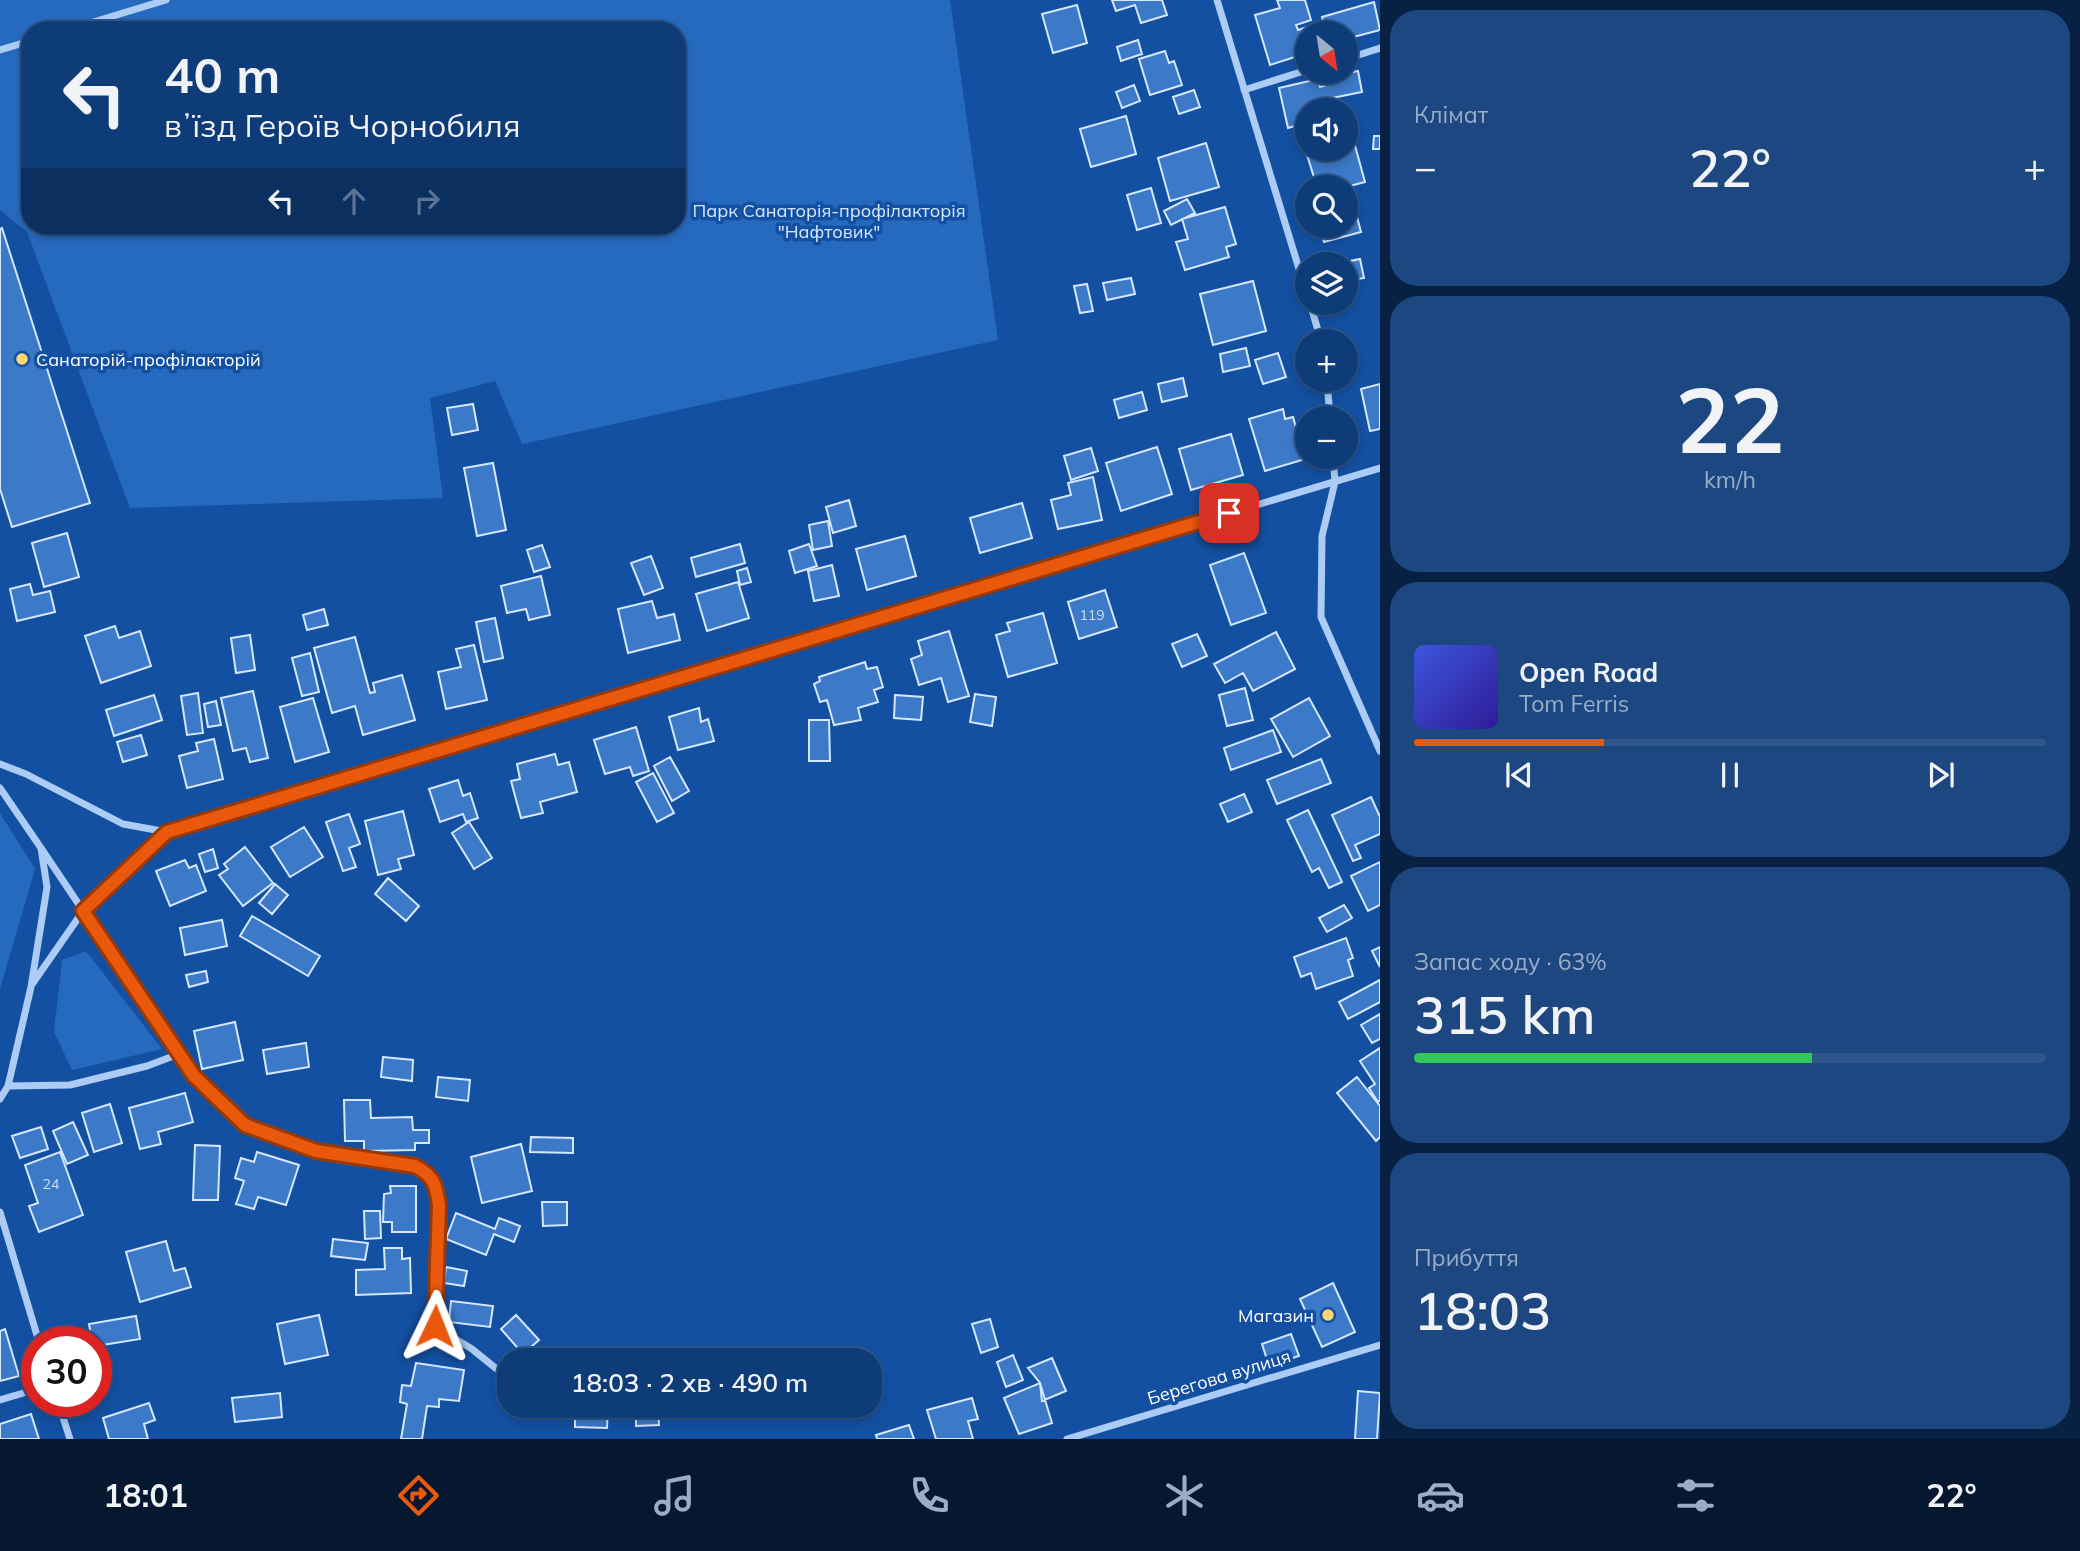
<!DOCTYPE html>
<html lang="uk">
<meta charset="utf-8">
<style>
body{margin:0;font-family:Mulish,sans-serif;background:#1c4780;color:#f1f3f6;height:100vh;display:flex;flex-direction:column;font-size:26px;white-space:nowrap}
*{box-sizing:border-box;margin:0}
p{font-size:23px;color:#9badc6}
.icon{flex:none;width:38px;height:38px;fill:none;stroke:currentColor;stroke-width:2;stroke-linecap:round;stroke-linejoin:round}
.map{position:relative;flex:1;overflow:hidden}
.details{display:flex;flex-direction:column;gap:10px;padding:10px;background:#082143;width:700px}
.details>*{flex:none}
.guide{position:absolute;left:21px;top:21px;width:665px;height:214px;border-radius:28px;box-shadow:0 4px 10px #0003,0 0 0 2px #2e568a;background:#0e3c79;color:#f1f3f6;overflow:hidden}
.needle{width:46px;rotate:150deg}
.tools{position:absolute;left:1295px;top:21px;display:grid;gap:14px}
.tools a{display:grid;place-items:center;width:63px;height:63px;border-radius:50%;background:#0e3c79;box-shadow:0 4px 10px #0003,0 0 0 2px #2e568a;font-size:35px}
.speed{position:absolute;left:21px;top:1326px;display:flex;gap:14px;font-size:35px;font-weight:700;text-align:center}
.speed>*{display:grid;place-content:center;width:91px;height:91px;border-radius:50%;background:#0e3c79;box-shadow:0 4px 10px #0003,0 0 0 2px #2e568a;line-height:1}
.speed .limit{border:10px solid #d22;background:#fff;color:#111}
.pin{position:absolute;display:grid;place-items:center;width:60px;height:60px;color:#fff;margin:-30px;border-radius:14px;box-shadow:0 4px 10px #0006}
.me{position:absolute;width:77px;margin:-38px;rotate:2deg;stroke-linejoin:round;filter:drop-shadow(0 0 5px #0008)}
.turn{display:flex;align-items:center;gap:24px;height:147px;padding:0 28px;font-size:32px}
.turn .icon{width:91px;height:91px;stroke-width:2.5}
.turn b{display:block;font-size:49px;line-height:60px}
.lanes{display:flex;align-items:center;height:66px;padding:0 28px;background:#0003;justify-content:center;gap:35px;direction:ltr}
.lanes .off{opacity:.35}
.big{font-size:52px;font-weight:600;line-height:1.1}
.details .tile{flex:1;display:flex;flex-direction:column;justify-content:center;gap:10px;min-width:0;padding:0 24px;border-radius:28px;background:#1c4780}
.details .dial{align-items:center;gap:0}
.dial b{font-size:91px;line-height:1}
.song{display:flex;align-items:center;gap:21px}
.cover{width:84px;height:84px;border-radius:10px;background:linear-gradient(135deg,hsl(230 70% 55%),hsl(250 70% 35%))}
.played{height:7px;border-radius:4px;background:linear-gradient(90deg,#ea580c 30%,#2e568a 30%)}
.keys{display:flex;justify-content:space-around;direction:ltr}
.heat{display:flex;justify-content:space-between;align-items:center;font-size:38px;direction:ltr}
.charge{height:10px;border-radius:5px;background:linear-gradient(90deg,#34c759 63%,#2e568a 0)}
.trip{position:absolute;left:497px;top:1348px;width:385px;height:70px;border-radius:28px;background:#0e3c79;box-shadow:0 4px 10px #0003,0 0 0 2px #2e568a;font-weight:600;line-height:70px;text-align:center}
.tabs{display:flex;height:112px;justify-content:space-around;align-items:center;background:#061830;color:#9badc6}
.tabs .icon{width:49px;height:49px}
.tabs .on{color:#ea580c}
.tabs b{font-size:32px;color:#f1f3f6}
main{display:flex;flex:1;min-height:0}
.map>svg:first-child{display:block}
.green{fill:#266abf;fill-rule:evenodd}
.building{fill:#3c79c8;stroke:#d5e7fe;stroke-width:2}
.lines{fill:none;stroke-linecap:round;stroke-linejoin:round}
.minor{stroke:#acccf5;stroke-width:7}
.route-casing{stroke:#983908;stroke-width:18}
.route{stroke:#ea580c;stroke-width:12}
.poi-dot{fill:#ffd670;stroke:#1350a1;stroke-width:2.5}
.labels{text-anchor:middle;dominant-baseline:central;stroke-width:7;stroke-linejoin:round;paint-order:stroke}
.number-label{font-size:14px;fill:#cedef1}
.park-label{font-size:18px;fill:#d5e7fe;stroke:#1350a1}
.poi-label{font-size:18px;fill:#fff;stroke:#1350a1;text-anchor:start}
.street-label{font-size:18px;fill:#fff;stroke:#1350a1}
</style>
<main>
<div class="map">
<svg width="1380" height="1439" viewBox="0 0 1380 1439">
<rect width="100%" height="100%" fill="#1350a1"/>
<path class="green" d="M 0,0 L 950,0 L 998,340 L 522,444 L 495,381 L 430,398 L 443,498 L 130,508 L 27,232 L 0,210 ZM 30,30 L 677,30 L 677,226 L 30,226 Z
M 0,813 L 35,869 L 0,989 Z
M 86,951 L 162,1049 L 72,1070 L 54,1032 L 62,960 Z"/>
<path class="building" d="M 1112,0 L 1162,0 L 1167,15 L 1141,23 L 1135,5 L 1116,11 Z
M 1277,0 L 1305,0 L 1311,20 L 1296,25 L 1298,30 L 1313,25 L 1315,33 L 1307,33 L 1307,60 L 1303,61 L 1301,55 L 1270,65 L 1255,15 L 1280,8 Z
M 1374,2 L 1380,30 L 1346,39 L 1346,33 L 1326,33 L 1322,17 Z
M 1077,5 L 1087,43 L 1053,53 L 1042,14 Z
M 1138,40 L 1142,54 L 1121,61 L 1117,47 Z
M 1165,51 L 1169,63 L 1174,61 L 1182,85 L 1150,95 L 1139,59 Z
M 1358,71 L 1362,92 L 1332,98 L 1335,110 L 1307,110 L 1307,136 L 1305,137 L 1302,124 L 1288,128 L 1279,88 L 1318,79 L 1320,87 L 1330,84 L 1329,77 Z
M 1134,85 L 1140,101 L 1122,108 L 1116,92 Z
M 1194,90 L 1200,107 L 1179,114 L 1173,97 Z
M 1126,116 L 1136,154 L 1091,167 L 1080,129 Z
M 1374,136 L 1380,136 L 1380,149 L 1373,149 Z
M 1354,142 L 1365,182 L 1346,187 L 1317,187 L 1307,155 L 1329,149 L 1346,149 L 1346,144 Z
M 1206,143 L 1219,187 L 1170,201 L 1158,158 Z
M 1151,188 L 1161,223 L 1137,230 L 1127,195 Z
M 1352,198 L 1361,232 L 1324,242 L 1320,226 L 1346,226 L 1346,200 Z
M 1187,199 L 1195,213 L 1171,225 L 1164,211 Z
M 1225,207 L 1236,244 L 1226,247 L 1229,257 L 1185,270 L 1176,242 L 1188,239 L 1182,219 Z
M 2,228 L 90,503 L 12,527 L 0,489 L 0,229 Z
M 1360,259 L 1364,278 L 1346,281 L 1346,264 L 1335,264 Z
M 1131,278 L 1135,294 L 1107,300 L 1103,283 Z
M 1253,281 L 1266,331 L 1213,345 L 1200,294 Z
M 1087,284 L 1093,311 L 1080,313 L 1074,286 Z
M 1246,348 L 1250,366 L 1223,372 L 1220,354 Z
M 1278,353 L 1286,377 L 1263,384 L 1255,360 Z
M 1183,378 L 1187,396 L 1162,402 L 1158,384 Z
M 1380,384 L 1380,429 L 1370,431 L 1361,389 Z
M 1142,392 L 1147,410 L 1119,418 L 1114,400 Z
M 473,404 L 478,430 L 452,435 L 447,408 Z
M 1283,409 L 1285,419 L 1293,417 L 1305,459 L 1265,471 L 1249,419 Z
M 1231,434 L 1243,475 L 1191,490 L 1179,449 Z
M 1157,447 L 1172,494 L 1121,511 L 1106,463 Z
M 1091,448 L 1098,471 L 1071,480 L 1064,456 Z
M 493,463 L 506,530 L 477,536 L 464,468 Z
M 1093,477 L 1102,520 L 1058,529 L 1051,500 L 1071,495 L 1068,483 Z
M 849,500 L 856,526 L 833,533 L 826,507 Z
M 1022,503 L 1032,538 L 980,553 L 970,518 Z
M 828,521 L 832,546 L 813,550 L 809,525 Z
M 67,533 L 79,577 L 44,587 L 32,543 Z
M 905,536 L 916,576 L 867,590 L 856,549 Z
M 740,544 L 745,563 L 696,577 L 691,558 Z
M 809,544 L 817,566 L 795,573 L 789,551 Z
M 542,545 L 550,567 L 534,572 L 527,550 Z
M 1244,553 L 1266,613 L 1231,625 L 1210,565 Z
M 651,556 L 663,588 L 644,595 L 631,563 Z
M 832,565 L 839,596 L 814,601 L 808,571 Z
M 747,568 L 751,582 L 740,585 L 737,571 Z
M 541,576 L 550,615 L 529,620 L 526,609 L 507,613 L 501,586 Z
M 738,582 L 749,618 L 707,631 L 696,594 Z
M 30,584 L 33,595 L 50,591 L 55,612 L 17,621 L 10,589 Z
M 1105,590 L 1117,627 L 1079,639 L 1068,602 Z
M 652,601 L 657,618 L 674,614 L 680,640 L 628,653 L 618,609 Z
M 324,609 L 328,625 L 307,630 L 303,615 Z
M 1043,613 L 1057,663 L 1008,677 L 996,635 L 1010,631 L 1007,623 Z
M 495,618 L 503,658 L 484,662 L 476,622 Z
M 115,626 L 119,638 L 140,631 L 151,666 L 101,683 L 85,636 Z
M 949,631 L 969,696 L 948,702 L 941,678 L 919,685 L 911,659 L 922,655 L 918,641 Z
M 1276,632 L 1295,669 L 1253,691 L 1243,673 L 1225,683 L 1214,664 Z
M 1197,634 L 1207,656 L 1182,667 L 1172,644 Z
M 250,635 L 255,670 L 236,673 L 231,638 Z
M 355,637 L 370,693 L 375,692 L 373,683 L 402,675 L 415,720 L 363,735 L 355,706 L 332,713 L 314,648 Z
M 474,645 L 487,700 L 446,709 L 438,672 L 461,667 L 456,649 Z
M 310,653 L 319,692 L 302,696 L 292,658 Z
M 865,662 L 867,669 L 877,667 L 883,687 L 874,690 L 878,702 L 858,708 L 861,720 L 834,725 L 827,700 L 820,702 L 814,684 L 820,681 L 819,677 Z
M 1245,688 L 1253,720 L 1227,726 L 1219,695 Z
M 253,691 L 268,758 L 250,762 L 246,748 L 233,751 L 221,698 Z
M 198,693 L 203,733 L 187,735 L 181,696 Z
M 975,694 L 996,697 L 992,726 L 970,722 Z
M 154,695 L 162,720 L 114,736 L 106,710 Z
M 895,695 L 923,697 L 921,720 L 894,718 Z
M 313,698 L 329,752 L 295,762 L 280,707 Z
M 1309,698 L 1330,736 L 1293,757 L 1271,719 Z
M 216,701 L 221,725 L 208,727 L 204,704 Z
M 699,708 L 701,722 L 708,719 L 714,741 L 678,750 L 669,717 Z
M 809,720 L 829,720 L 830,761 L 809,761 Z
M 636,727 L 649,771 L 633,776 L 630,767 L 605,774 L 594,740 Z
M 1273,730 L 1281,752 L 1231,770 L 1224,748 Z
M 141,735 L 147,755 L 123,762 L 117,742 Z
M 214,739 L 223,779 L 187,788 L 179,756 L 198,751 L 196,743 Z
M 555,754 L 558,765 L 569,762 L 577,792 L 540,802 L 543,813 L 521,818 L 511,781 L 520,779 L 517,764 Z
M 670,757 L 689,791 L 672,801 L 654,766 Z
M 1321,759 L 1331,783 L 1277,804 L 1267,780 Z
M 653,773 L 674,813 L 657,822 L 636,782 Z
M 458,780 L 463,796 L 470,793 L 478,818 L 466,822 L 463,814 L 440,822 L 429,789 Z
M 1244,794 L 1252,812 L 1228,822 L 1220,804 Z
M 1371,797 L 1380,817 L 1380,834 L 1355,845 L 1361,858 L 1353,861 L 1332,815 Z
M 1308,810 L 1342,882 L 1329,888 L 1319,868 L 1312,872 L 1287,820 Z
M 403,811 L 414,855 L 398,859 L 401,869 L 378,875 L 365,821 Z
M 349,814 L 360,844 L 349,848 L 356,867 L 343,871 L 326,822 Z
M 469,822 L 492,858 L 474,869 L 452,833 Z
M 304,827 L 323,857 L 290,877 L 271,847 Z
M 245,847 L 273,883 L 243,906 L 219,875 L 228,869 L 224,864 Z
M 213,849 L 218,868 L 205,872 L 199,854 Z
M 185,860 L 189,868 L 196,865 L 206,891 L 170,906 L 156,871 Z
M 1380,862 L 1380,905 L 1368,911 L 1351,876 Z
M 388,878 L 419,906 L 406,921 L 375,894 Z
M 275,884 L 288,895 L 272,914 L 259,903 Z
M 1344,905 L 1352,918 L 1327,932 L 1319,918 Z
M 252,916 L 320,956 L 308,976 L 240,936 Z
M 222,920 L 227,946 L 185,955 L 180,928 Z
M 1346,938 L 1353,958 L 1348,960 L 1353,976 L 1316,989 L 1311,973 L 1301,977 L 1294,957 Z
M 1380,947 L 1380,967 L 1372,951 Z
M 206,971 L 208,982 L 189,987 L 186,975 Z
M 1380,980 L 1380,1002 L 1348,1019 L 1339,1002 Z
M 1380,1014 L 1380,1039 L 1372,1043 L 1361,1025 Z
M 235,1022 L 243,1060 L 202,1069 L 194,1031 Z
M 306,1043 L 309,1067 L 267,1074 L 263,1050 Z
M 1380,1048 L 1380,1100 L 1378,1102 L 1369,1088 L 1375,1084 L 1360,1061 Z
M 383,1057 L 413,1060 L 412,1081 L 381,1077 Z
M 438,1077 L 470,1080 L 468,1101 L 436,1097 Z
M 1357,1077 L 1380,1106 L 1380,1137 L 1376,1141 L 1337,1093 Z
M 185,1093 L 193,1122 L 158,1132 L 161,1144 L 140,1149 L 129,1108 Z
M 344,1100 L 370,1100 L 371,1118 L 412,1117 L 413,1130 L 429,1130 L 429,1143 L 415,1143 L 415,1150 L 364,1151 L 364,1141 L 345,1141 Z
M 110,1104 L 122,1143 L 94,1152 L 82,1113 Z
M 73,1122 L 88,1155 L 67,1164 L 53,1131 Z
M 41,1127 L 48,1149 L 20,1158 L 12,1136 Z
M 531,1137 L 573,1138 L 573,1153 L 530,1152 Z
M 521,1144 L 532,1191 L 482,1203 L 471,1157 Z
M 195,1145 L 220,1146 L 218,1200 L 193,1200 Z
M 60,1152 L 83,1215 L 39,1232 L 29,1206 L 38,1203 L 25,1165 Z
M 257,1152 L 299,1165 L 286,1205 L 258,1197 L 254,1209 L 236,1204 L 244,1181 L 235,1178 L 241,1158 L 254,1162 Z
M 390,1186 L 416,1186 L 416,1232 L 392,1232 L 392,1222 L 383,1222 L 384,1194 L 391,1193 Z
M 542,1202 L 567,1202 L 567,1225 L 543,1226 Z
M 364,1211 L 380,1211 L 381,1238 L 365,1239 Z
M 456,1213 L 495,1229 L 499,1218 L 520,1226 L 514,1242 L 494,1234 L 486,1255 L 446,1239 Z
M 333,1239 L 368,1243 L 365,1260 L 331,1256 Z
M 166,1241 L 174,1271 L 185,1268 L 191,1287 L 140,1302 L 126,1252 Z
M 384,1248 L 402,1248 L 402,1259 L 410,1258 L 411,1293 L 356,1295 L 356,1270 L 385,1269 Z
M 446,1267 L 467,1271 L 464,1286 L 444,1283 Z
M 1333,1283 L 1355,1332 L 1322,1347 L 1300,1299 Z
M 451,1301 L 493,1306 L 490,1327 L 449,1322 Z
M 319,1315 L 328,1355 L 285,1364 L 277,1324 Z
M 516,1315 L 539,1340 L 523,1354 L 501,1329 Z
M 136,1316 L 140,1339 L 96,1346 L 96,1342 L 92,1342 L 89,1324 Z
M 990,1319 L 998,1347 L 981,1353 L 972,1324 Z
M 5,1329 L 19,1376 L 0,1381 L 0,1331 Z
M 1291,1334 L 1299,1356 L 1269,1366 L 1262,1344 Z
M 1013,1355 L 1023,1380 L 1006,1387 L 997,1362 Z
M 1052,1358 L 1066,1391 L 1042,1401 L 1040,1383 L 1028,1368 Z
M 416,1363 L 464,1370 L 459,1401 L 439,1399 L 439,1407 L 427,1406 L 422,1439 L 401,1439 L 407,1404 L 400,1402 L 402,1385 L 411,1386 Z
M 1040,1383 L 1052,1423 L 1019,1434 L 1004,1398 Z
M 1358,1391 L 1380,1393 L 1377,1439 L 1355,1439 Z
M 280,1393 L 282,1417 L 235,1422 L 232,1398 Z
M 972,1398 L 978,1419 L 968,1421 L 973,1439 L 936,1439 L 927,1410 Z
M 149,1403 L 155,1420 L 144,1424 L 148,1439 L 109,1439 L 103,1418 Z
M 562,1405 L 608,1405 L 607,1428 L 575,1427 L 575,1415 L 562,1414 Z
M 636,1405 L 658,1405 L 659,1425 L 636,1426 Z
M 31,1414 L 39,1439 L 0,1439 L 0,1424 Z
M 909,1425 L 914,1439 L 877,1439 L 876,1435 Z"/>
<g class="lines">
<path class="minor" d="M 1217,0 L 1307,295
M 67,30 L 166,0
M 0,50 L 30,41
M 1346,59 L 1380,48
M 1244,90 L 1307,70
M 1310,303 L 1321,341
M 1327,380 L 1330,418
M 1333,457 L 1335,482 L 1322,536 L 1321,617 L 1380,751
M 0,764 L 26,774 L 123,824 L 167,832 L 1380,468
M 0,788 L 41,848 L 47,887 L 31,987 L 8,1086 L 0,1099
M 41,848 L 194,1076 L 245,1125 L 316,1151 L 415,1166 C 434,1177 436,1185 439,1205 L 434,1326 L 472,1349 L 509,1379
M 33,983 L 83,911 L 167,832
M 8,1086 L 70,1085 L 147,1066 L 179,1054
M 0,1212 L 39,1342
M 0,1400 L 37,1389
M 58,1402 L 70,1439
M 1067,1439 L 1380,1345"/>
</g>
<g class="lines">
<defs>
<path id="route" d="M 435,1326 L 439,1205 C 436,1185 434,1176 415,1166 L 316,1151 L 245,1125 L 194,1076 L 83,911 L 167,832 L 1229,513"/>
</defs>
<use href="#route" class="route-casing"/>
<use href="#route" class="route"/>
</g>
<g class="poi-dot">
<circle cx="22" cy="359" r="7"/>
<circle cx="1328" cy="1315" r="7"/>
</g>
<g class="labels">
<g class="number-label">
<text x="1092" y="615">119</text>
<text x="51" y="1184">24</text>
</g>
<g class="park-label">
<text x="829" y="210">Парк Санаторія-профілакторія<tspan x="829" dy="21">"Нафтовик"</tspan></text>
</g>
<g class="poi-label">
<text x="36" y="359">Санаторій-профілакторій</text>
<text x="1314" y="1315" text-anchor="end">Магазин</text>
</g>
<g class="street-label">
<text transform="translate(1219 1377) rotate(-17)">Берегова вулиця</text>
</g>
</g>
</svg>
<div class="tools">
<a><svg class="needle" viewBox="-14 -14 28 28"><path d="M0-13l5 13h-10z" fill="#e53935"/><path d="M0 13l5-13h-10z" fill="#9badc6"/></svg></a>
<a><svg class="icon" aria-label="sound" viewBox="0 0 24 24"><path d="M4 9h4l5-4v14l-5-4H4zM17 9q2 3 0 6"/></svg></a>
<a><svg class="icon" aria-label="search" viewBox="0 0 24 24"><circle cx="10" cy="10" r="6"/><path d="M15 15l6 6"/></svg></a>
<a><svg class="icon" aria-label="layers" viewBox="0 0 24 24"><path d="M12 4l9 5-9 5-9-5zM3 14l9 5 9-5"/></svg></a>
<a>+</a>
<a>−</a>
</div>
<div class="speed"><div class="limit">30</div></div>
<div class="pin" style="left:1229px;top:513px;background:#d93025"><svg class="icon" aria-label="arrive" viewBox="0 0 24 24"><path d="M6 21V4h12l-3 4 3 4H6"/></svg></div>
<svg class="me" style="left:435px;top:1326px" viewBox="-20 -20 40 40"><path d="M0-17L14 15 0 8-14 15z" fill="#ea580c" stroke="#fff" stroke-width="4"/></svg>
<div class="trip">18:03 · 2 хв · 490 m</div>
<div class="guide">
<div class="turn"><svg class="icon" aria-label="left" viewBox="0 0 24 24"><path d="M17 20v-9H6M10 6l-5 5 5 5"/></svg><div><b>40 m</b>вʼїзд Героїв Чорнобиля</div></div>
<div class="lanes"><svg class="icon" aria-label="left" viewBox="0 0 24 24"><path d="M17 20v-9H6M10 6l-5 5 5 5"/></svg><svg class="icon off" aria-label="ahead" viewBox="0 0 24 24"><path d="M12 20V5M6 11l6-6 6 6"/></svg><svg class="icon off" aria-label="right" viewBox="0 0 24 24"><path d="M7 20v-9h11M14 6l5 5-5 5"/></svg></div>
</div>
</div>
<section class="details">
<div class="tile"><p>Клімат</p>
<div class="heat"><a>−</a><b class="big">22°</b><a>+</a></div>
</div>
<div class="tile dial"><b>22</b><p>km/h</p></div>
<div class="tile">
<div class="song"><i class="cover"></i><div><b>Open Road</b><p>Tom Ferris</p></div></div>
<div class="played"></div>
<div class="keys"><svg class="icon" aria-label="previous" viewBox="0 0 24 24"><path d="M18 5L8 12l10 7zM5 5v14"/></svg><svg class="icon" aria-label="pause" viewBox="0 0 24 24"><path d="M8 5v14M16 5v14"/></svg><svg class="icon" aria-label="next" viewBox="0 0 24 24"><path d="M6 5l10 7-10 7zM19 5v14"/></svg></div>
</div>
<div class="tile"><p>Запас ходу · 63%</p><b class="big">315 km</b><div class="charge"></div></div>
<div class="tile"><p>Прибуття</p><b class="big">18:03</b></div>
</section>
</main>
<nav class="tabs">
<b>18:01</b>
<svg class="icon on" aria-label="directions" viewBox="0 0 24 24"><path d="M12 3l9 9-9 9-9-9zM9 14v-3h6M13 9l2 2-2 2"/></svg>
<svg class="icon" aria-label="music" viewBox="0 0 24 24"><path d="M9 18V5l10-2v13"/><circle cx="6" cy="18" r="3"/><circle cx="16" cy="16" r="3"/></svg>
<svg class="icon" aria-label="phone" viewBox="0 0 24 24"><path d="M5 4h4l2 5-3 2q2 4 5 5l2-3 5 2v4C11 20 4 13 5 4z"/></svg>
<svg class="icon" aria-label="climate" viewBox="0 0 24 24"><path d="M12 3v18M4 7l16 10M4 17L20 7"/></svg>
<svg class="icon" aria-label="car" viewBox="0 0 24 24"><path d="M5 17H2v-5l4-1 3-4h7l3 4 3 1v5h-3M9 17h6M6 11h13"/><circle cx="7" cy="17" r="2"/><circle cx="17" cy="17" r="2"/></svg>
<svg class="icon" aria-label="filters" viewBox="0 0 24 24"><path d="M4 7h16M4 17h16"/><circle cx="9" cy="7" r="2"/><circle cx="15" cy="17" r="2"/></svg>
<b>22°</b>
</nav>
